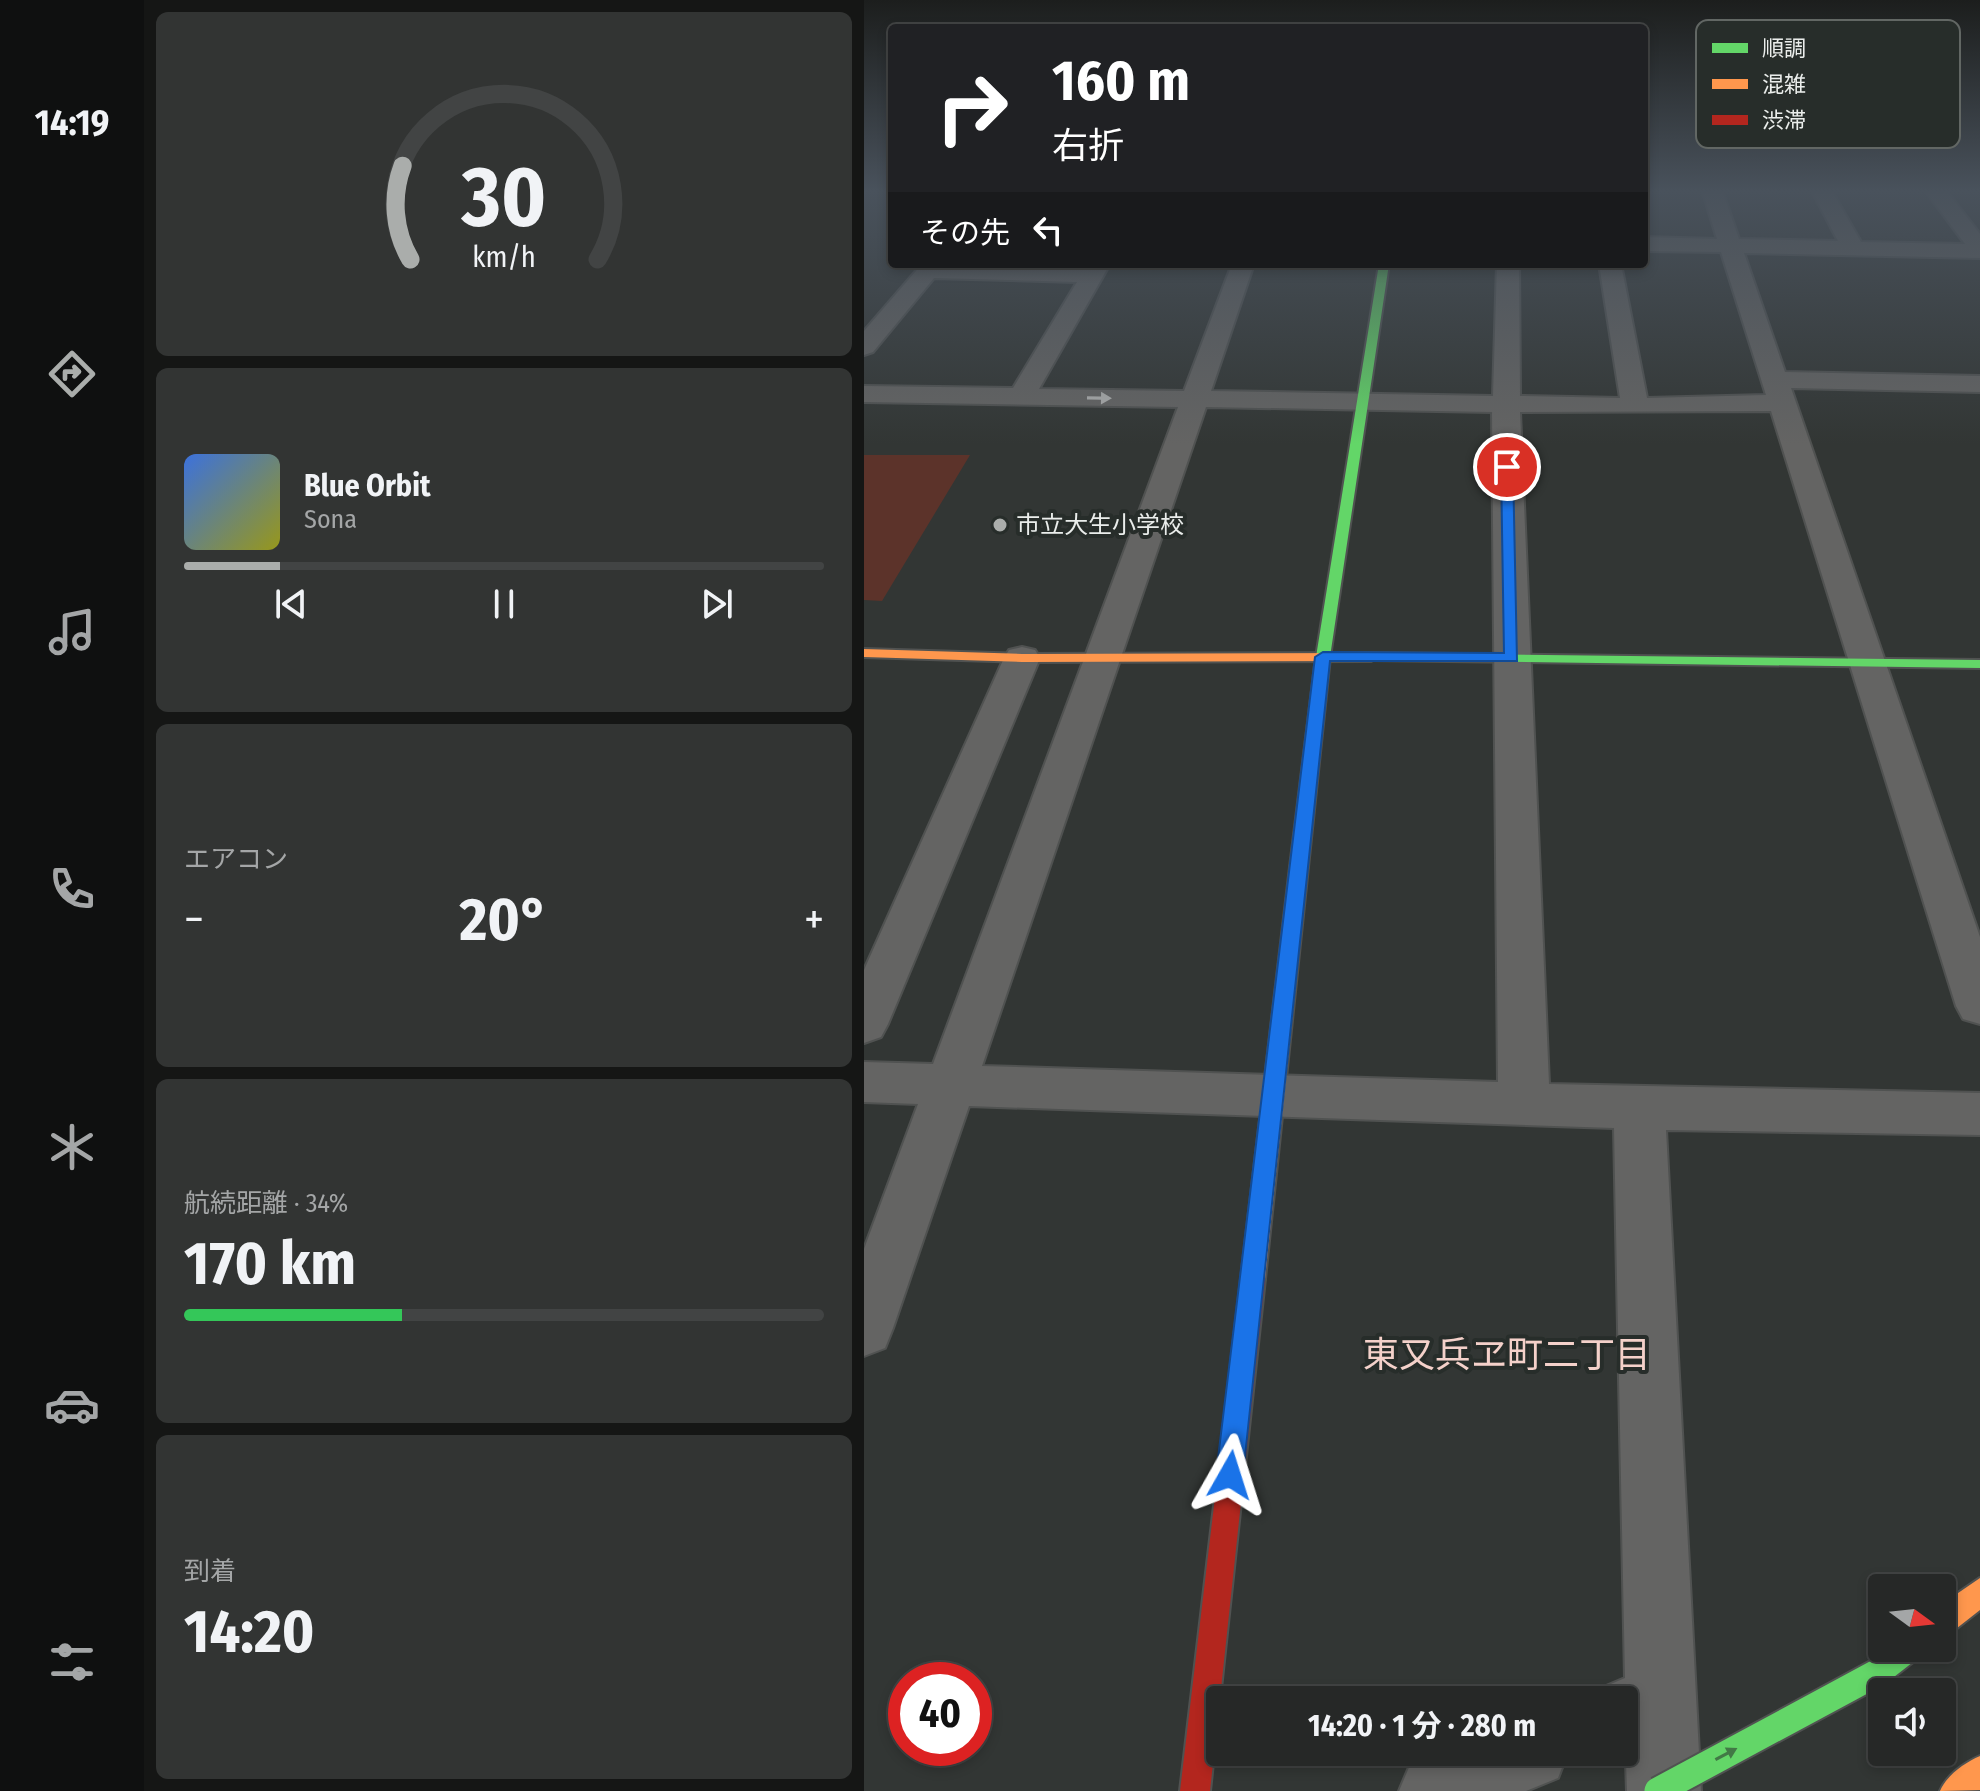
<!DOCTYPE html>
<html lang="ja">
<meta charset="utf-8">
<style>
body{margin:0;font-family:"Fira Sans Condensed","Noto Sans JP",sans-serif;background:#323433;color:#f1f3f6;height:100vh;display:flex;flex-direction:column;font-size:30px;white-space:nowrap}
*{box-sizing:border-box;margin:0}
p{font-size:26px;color:#a4a6a7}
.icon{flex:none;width:44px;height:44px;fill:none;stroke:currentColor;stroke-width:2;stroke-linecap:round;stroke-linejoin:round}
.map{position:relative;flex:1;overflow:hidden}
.sheet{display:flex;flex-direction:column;gap:12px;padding:12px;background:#151615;width:720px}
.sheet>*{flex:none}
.guide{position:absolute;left:24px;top:24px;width:760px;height:244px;border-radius:8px;box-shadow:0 4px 12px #0003,0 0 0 2px #424444;background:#202124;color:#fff;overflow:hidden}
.needle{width:52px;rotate:105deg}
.tools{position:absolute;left:1004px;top:1574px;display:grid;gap:16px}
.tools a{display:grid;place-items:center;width:88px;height:88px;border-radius:8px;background:#262827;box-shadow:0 4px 12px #0003,0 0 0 2px #424444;font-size:40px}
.speed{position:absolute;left:24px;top:1662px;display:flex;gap:16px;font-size:40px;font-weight:700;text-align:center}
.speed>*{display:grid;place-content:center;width:104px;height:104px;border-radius:50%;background:#262827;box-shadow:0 4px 12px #0003,0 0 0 2px #424444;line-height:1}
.speed .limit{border:12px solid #d22;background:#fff;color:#111}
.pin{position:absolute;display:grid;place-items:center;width:68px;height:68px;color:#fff;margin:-34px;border:4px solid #fff;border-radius:50%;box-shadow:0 2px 8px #0007}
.me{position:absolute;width:88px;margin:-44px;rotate:6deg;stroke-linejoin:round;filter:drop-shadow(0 0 6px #0008)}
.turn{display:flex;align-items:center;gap:28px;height:168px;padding:0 32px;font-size:36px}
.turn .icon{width:104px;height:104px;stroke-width:2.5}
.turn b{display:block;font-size:56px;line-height:68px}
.then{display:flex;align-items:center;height:76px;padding:0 32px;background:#0003;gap:16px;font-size:30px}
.big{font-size:60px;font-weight:700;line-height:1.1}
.sheet .widget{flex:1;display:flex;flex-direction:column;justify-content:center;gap:12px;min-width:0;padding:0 28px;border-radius:12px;background:#323433}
.sheet .dial{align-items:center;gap:0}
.dial svg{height:208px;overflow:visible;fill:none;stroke:#424444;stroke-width:7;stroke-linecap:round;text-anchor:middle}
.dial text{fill:#f1f3f6;stroke:none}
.song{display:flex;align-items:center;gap:24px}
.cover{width:96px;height:96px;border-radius:12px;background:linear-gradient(135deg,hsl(220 70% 55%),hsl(60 70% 35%))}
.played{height:8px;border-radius:4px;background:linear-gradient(90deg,#aaadab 15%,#424444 15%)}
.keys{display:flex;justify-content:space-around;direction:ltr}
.heat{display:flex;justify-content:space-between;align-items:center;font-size:44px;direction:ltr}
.charge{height:12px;border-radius:6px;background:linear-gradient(90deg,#34c759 34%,#424444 0)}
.trip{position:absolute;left:342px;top:1686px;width:432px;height:80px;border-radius:8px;background:#262827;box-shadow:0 4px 12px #0003,0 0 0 2px #424444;font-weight:700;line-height:80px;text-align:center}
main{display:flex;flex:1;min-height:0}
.dock{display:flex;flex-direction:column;width:144px;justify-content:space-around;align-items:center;background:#0f1010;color:#a4a6a7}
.dock .icon{width:56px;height:56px}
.dock .current{color:#aaadab}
.dock b{font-size:36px;color:#f1f3f6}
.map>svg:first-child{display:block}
.green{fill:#5c332a}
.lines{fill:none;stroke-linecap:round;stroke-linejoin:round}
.street-casing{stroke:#505251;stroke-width:4}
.fast-casing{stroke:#505251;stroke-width:4}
.slow-casing{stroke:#505251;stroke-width:4}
.jam-casing{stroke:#505251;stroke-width:4}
.street{fill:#646463;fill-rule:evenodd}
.fast{fill:#63d668;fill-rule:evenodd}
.slow{fill:#ff974d;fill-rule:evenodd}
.jam{fill:#b3261e;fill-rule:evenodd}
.fast-bridge-casing{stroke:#505251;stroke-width:31;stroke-linecap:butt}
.fast-bridge{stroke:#63d668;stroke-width:27}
.oneway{fill:#aeafae}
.oneway2{fill:#427946}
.route{fill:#1a73e8;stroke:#114b97;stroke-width:2}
.poi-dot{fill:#aaadab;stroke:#272d2a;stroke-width:3}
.labels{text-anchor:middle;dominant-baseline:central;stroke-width:8;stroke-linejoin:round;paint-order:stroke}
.far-poi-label{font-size:24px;fill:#eaedeb;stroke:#272d2a;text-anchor:start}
.near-neighbourhood-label{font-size:36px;fill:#f4d1ca;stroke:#272d2a}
.key{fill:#272d2a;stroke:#626764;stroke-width:2}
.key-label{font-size:22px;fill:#eaedeb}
</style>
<main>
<nav class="dock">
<b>14:19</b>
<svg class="icon current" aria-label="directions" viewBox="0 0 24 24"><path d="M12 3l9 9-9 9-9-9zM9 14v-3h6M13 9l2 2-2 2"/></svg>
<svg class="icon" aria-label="music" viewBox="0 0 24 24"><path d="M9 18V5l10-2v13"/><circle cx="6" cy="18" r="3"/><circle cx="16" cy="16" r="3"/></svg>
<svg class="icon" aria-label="phone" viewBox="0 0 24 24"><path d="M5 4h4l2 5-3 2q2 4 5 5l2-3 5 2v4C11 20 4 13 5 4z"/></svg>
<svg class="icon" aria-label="climate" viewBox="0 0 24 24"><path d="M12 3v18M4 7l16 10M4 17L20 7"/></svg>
<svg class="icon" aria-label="car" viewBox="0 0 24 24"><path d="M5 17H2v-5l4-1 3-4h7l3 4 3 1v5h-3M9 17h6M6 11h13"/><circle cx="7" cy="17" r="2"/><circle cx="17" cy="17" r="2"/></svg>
<svg class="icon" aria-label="filters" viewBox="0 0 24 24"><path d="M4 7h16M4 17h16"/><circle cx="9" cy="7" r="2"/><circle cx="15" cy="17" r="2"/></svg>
</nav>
<section class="sheet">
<div class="widget dial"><svg viewBox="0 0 100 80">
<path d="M14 69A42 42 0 1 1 86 69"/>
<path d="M14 69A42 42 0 0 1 11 33" stroke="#aaadab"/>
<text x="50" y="56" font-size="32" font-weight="700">30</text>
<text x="50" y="72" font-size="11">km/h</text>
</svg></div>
<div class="widget">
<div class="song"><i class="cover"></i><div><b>Blue Orbit</b><p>Sona</p></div></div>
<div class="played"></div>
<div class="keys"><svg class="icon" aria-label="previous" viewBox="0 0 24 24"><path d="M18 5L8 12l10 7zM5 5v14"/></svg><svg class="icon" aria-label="pause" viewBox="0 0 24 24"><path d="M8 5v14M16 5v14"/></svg><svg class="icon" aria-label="next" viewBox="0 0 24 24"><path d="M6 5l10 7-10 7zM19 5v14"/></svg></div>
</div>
<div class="widget"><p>エアコン</p>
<div class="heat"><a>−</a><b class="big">20°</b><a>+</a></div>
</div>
<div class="widget"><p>航続距離 · 34%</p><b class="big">170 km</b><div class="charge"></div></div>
<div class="widget"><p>到着</p><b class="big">14:20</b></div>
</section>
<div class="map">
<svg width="1116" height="1791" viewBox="0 0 1116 1791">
<rect width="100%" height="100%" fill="#323634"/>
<path class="green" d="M 0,455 L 106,455 L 18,601 L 0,600 Z"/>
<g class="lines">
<defs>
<path id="street" d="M 839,193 L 859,193 L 875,239 L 974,241 L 949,193 L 969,193 L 997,242 L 1101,244 L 1063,193 L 1084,193 L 1116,234 L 1116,258 L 880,253 L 921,372 L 1116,376 L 1116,392 L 927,388 L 1116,937 L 1116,1024 L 1099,1019 L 1092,1006 L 907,411 L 656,412 L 685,1084 L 1116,1093 L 1116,1135 L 802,1130 L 837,1791 L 763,1791 L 760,1700 L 730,1700 L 735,1689 L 761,1678 L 750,1128 L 105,1106 L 29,1328 L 21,1348 L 0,1356 L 0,1249 L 54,1104 L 0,1102 L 0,1062 L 69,1064 L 314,407 L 0,402 L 0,386 L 149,388 L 213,282 L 70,278 L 9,352 L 0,355 L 0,331 L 58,264 L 221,268 L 224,264 L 246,264 L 175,389 L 320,391 L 368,264 L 390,264 L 347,391 L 629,396 L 633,264 L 655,264 L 656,396 L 756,398 L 735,264 L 757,264 L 783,398 L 902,395 L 857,252 L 780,251 L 780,237 L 853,239 ZM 342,407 L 628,412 L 634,1082 L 118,1066 Z
M 158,647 L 171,650 L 176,658 L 24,1024 L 17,1037 L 0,1043 L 0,970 L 140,658 L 145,650 Z
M 577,1752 L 704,1752 L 694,1778 L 662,1791 L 535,1791 L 546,1765 Z"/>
<path id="fast" d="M 515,264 L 525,264 L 466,657 L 444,867 L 435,873 L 426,867 L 452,657 Z
M 507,653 L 1116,660 L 1116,668 L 502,660 L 500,657 Z"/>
<path id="slow" d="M 0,649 L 158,654 L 507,653 L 514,657 L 507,661 L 158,662 L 0,657 Z
M 435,861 L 444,867 L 401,1279 L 397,1287 L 389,1290 L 381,1287 L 377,1279 L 426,867 Z
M 1116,1578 L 1116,1610 L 1088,1632 L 1078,1636 L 1078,1604 Z
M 1116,1756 L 1116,1790 L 1076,1791 C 1083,1775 1100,1763 1116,1756 Z"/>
<path id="jam" d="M 389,1268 L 397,1271 L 401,1279 L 346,1791 L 316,1791 L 377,1279 L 381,1271 Z"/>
</defs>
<use href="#street" class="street-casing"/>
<use href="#fast" class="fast-casing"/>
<use href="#slow" class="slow-casing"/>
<use href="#jam" class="jam-casing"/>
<use href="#street" class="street"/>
<use href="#fast" class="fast"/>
<use href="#slow" class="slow"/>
<use href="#jam" class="jam"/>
<defs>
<path id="fast-bridge" d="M 794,1791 L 1013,1673 L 1045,1648"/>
</defs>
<use href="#fast-bridge" class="fast-bridge-casing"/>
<use href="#fast-bridge" class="fast-bridge"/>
</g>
<defs><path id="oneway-solid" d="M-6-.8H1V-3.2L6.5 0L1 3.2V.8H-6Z" transform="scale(2)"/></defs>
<use class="oneway" href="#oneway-solid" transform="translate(235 398) rotate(1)"/>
<use class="oneway2" href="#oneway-solid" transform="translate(862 1754) rotate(-28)"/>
<linearGradient id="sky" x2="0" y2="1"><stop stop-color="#1c1e1d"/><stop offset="0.43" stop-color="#49525c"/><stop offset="1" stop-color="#49525c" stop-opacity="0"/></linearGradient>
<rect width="1116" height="444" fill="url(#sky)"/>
<path class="route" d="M 643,464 L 649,467 L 653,661 L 466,661 L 379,1475 L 375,1484 L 366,1488 L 356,1484 L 352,1475 L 451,657 L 459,652 L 640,653 L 637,467 Z"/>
<circle class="poi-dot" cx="136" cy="525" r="8"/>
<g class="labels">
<g class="far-poi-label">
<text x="152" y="525">市立大生小学校</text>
</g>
<g class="near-neighbourhood-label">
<text x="643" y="1355">東又兵ヱ町二丁目</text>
</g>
</g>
<rect x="832" y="20" width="264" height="128" rx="12" class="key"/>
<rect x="848" y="43" width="36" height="10" fill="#63d668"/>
<rect x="848" y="79" width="36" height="10" fill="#ff974d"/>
<rect x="848" y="115" width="36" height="10" fill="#b3261e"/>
<g class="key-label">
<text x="898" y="56">順調</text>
<text x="898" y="92">混雑</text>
<text x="898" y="128">渋滞</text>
</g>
</svg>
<div class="tools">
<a><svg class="needle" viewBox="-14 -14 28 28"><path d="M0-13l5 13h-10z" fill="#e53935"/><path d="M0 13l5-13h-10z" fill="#a4a6a7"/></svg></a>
<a><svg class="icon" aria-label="sound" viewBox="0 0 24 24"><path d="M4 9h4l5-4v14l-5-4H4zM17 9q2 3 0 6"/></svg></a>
</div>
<div class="speed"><div class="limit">40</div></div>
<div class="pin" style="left:643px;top:467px;background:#d93025"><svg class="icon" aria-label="arrive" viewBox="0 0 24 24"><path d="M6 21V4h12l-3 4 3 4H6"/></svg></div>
<svg class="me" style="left:366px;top:1475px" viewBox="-20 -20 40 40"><path d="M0-17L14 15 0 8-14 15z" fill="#1a73e8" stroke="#fff" stroke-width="4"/></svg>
<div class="trip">14:20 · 1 分 · 280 m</div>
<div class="guide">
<div class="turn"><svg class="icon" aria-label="right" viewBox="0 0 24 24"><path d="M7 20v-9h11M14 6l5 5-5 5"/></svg><div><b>160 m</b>右折</div></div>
<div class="then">その先<svg class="icon" aria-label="left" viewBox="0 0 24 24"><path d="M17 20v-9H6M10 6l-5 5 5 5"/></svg></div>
</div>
</div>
</main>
